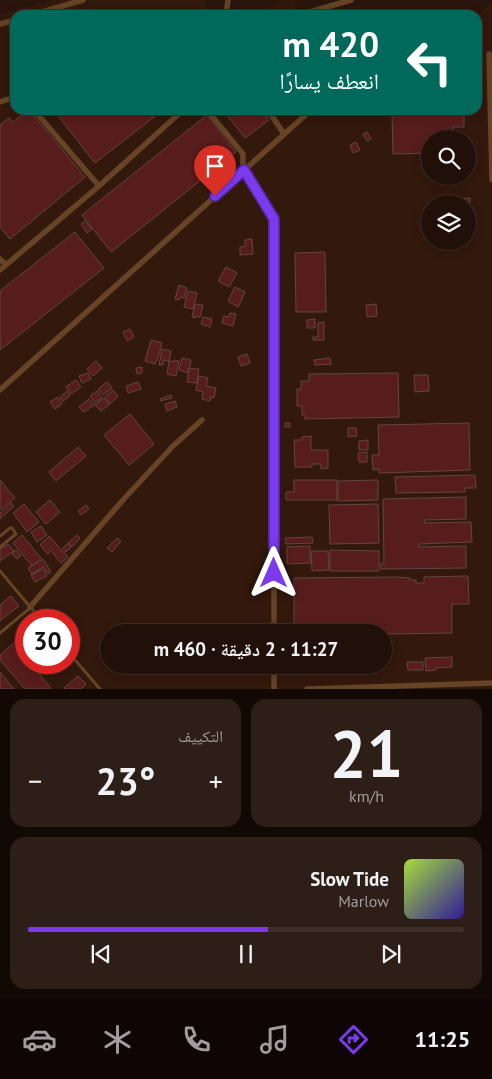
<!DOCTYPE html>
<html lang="ar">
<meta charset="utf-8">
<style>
body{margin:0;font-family:"PT Sans","Noto Naskh Arabic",sans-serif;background:#2d1e17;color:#f1f3f6;direction:rtl;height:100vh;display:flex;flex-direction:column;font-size:19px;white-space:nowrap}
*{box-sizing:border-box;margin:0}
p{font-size:16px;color:#a29d9c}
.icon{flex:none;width:28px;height:28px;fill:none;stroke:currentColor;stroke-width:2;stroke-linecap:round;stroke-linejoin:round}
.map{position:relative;height:689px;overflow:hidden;direction:ltr}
.side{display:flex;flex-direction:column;gap:10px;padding:10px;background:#120905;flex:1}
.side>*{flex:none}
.banner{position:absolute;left:10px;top:10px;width:472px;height:105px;border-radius:15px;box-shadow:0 2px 12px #0003,0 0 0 1px #3d302a;direction:rtl;background:#00695c;color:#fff;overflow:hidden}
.controls{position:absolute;left:421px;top:130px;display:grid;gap:10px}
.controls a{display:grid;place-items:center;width:55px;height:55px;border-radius:50%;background:#201009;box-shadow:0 2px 12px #0003,0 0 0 1px #3d302a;font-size:25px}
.speed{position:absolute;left:15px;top:609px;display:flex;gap:10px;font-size:25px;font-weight:700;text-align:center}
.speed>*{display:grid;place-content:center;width:65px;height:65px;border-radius:50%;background:#201009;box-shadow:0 2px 12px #0003,0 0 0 1px #3d302a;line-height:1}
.speed .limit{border:8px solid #d22;background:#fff;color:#111}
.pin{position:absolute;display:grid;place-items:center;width:42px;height:42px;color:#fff;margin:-51px -21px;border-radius:50% 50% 50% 0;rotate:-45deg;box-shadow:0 0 5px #0007}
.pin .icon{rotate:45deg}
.me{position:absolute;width:55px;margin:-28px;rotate:0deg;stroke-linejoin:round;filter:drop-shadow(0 0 4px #0008)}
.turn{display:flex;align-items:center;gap:18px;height:105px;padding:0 20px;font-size:22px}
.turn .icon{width:65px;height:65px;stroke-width:2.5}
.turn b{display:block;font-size:35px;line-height:42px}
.big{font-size:38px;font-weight:600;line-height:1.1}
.side .widget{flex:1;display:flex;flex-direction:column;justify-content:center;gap:8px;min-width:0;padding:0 18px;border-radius:15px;background:#2d1e17}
.side .dial{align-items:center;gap:0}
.dial b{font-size:65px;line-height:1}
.song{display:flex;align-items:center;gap:15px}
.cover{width:60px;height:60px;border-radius:8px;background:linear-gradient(135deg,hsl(80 70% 55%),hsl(250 70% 35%))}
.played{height:5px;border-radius:2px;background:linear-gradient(90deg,#7c3aed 55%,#3d302a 55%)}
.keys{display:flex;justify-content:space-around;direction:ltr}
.heat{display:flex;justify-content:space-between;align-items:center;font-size:28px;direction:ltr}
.side .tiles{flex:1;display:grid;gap:10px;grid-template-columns:1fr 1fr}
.widget:last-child{grid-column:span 2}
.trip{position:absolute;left:100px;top:624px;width:292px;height:50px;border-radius:25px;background:#201009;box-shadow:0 2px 12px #0003,0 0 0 1px #3d302a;font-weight:600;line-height:50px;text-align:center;direction:rtl}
.tab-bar{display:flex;height:80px;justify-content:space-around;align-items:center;background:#0d0604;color:#a29d9c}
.tab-bar .icon{width:35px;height:35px}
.tab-bar .on{color:#7c3aed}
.tab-bar b{font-size:22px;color:#f1f3f6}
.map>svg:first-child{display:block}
.built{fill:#33180c;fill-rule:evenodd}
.building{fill:#571d1c;stroke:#624644}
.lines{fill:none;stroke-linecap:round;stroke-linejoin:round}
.service{stroke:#664425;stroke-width:3}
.minor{stroke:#664425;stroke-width:5.5}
.route-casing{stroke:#51269a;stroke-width:12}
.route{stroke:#7c3aed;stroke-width:9}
</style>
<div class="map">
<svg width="492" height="689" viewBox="0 0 492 689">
<rect width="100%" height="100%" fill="#2a150c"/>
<path class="built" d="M 50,0 L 204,0 L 208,15 L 15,15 L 15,110 L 370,110 L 373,114 L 377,110 L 478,110 L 478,15 L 492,2 L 492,689 L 0,689 L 0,14 ZM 430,139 L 468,139 L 468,176 L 430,176 ZM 430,204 L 468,204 L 468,241 L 430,241 ZM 26,620 L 69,620 L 69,662 L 26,662 ZM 109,632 L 384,632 L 384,665 L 109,665 Z
M 284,0 L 293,0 L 303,15 L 251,15 Z"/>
<path class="building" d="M 28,110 L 29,110 L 85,177 L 10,239 L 0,227 L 0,125 L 9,118 L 13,122 Z
M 46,110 L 163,110 L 95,163 L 55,112 L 49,114 Z
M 223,110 L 262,110 L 269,120 L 245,138 Z
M 405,110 L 464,110 L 464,127 L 453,127 L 453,139 L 430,139 L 430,153 L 393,154 L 392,115 L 405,115 Z
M 207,115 L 236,152 L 111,252 L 82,215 Z
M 367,132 L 371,139 L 367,141 L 363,134 Z
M 356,142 L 360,150 L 353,153 L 350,145 Z
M 470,198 L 470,202 L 459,203 L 459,199 Z
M 85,221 L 92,229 L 87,233 L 81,224 Z
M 75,232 L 104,268 L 0,350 L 0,291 Z
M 252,239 L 253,254 L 240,255 L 240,247 L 245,246 L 245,240 Z
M 325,252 L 326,312 L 296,312 L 295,253 Z
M 226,267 L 237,273 L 229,287 L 218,281 Z
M 179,285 L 187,288 L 184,298 L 180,297 L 179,300 L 175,299 Z
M 235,287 L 245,292 L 238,307 L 228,301 Z
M 188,291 L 197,293 L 193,309 L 184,307 Z
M 195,304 L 203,305 L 200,317 L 196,316 L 196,318 L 192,317 Z
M 376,304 L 377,316 L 367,317 L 366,305 Z
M 230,313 L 236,314 L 233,326 L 222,323 L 224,316 L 229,317 Z
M 203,317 L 212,319 L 210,327 L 201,324 Z
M 315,319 L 315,328 L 307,328 L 307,320 Z
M 324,322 L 324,340 L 313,340 L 313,337 L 318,337 L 318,323 Z
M 130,329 L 134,337 L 127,341 L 123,332 Z
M 151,340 L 162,343 L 157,361 L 156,361 L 155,364 L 145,361 Z
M 162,349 L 171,351 L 169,361 L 164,360 L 163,365 L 159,365 Z
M 247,354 L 250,363 L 241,366 L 238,357 Z
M 182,358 L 191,360 L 188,373 L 179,370 Z
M 330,358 L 331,364 L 315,365 L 314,360 Z
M 174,360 L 179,361 L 176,376 L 167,374 L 169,361 L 174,362 Z
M 96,361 L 102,368 L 93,376 L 87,369 Z
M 142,367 L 142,373 L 137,374 L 136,368 Z
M 189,368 L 199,369 L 197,383 L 187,382 Z
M 88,373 L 91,379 L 82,383 L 79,376 Z
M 398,373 L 399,417 L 305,419 L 305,415 L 302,415 L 302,406 L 297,406 L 297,389 L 301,389 L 301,381 L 309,381 L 309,374 Z
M 414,375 L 428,375 L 429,391 L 415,392 Z
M 199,376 L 208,378 L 206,386 L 216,388 L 214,398 L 211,397 L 210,401 L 202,399 L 203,392 L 196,390 Z
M 76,380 L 81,387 L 71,394 L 66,387 Z
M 107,382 L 112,388 L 103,395 L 98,389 Z
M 138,382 L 141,389 L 128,393 L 126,386 Z
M 113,390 L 118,396 L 110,404 L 105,397 Z
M 67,391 L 70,396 L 63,401 L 60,397 Z
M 97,391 L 102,398 L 95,403 L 90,396 Z
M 171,395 L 172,398 L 161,401 L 160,399 Z
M 58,397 L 62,404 L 55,409 L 50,402 Z
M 104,398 L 109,405 L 101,411 L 95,405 Z
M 89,399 L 94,405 L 84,412 L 79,407 Z
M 175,401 L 177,407 L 167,411 L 165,404 Z
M 130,414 L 154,444 L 129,465 L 104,435 Z
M 285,423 L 290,423 L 290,427 L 285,427 Z
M 469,423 L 470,470 L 379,473 L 379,469 L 373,470 L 372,455 L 379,455 L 378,425 Z
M 348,428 L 356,428 L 357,436 L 348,437 Z
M 311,436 L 311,450 L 328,450 L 328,468 L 321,469 L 321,464 L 312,464 L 312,467 L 295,467 L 294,440 L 302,440 L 302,437 Z
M 368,440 L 368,450 L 359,450 L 359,441 Z
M 78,447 L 86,456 L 56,481 L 49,472 Z
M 367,452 L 367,462 L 359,462 L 358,453 Z
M 475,475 L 476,488 L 465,488 L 465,492 L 396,493 L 395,477 Z
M 0,480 L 15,498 L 0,510 Z
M 294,480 L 337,480 L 337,500 L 286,500 L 286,492 L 294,492 Z
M 378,480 L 378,500 L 338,501 L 338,481 Z
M 466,497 L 466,519 L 425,520 L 425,523 L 471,522 L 472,542 L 419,544 L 419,547 L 466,546 L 466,568 L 381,569 L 381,563 L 384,563 L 383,499 Z
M 50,500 L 60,512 L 46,524 L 36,512 Z
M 11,503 L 14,506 L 0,519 L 0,513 Z
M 24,504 L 39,522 L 27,532 L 13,513 Z
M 378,504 L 379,543 L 330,544 L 329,505 Z
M 86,505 L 89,509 L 81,515 L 78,511 Z
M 41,526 L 47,535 L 37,542 L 31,532 Z
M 22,535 L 41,558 L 32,566 L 13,543 Z
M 77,535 L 80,538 L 72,547 L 68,543 Z
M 49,536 L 68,557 L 61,563 L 51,551 L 48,554 L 40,545 Z
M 312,537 L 313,543 L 286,544 L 285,538 Z
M 117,538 L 121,541 L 112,552 L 107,548 Z
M 68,543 L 71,547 L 66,552 L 63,548 Z
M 8,544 L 14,551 L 0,561 L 0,549 Z
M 310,546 L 310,563 L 287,564 L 287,547 Z
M 16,550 L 21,556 L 17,559 L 12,554 Z
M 330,550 L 379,551 L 379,571 L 330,571 Z
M 311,551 L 328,551 L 329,570 L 312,571 Z
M 43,559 L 51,572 L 48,574 L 43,567 L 32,574 L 28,568 Z
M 43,569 L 47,576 L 35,582 L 31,575 Z
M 468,576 L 469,604 L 452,604 L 452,633 L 384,634 L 384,632 L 294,632 L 294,578 L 397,577 L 410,578 L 410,580 L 416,580 L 416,583 L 424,583 L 424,577 Z
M 11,596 L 19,606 L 0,621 L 0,605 Z
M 26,633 L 26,662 L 43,662 L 35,669 L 51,688 L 50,689 L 25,689 L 0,660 L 0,655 Z
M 452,657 L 452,667 L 436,668 L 436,670 L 426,671 L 425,658 Z
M 407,662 L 423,662 L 423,670 L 408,670 Z
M 0,672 L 14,689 L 0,689 Z
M 78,676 L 86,684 L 81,689 L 65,689 L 64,688 Z"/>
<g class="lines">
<path class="service" d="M 0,536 L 10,528 L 12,528 L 16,534 L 0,547
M 0,571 L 41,620
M 0,633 L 30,608
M 69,653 L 100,689"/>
<path class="minor" d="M 31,15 L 83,0
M 226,15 L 228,0
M 299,15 L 351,0
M 0,24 L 15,20
M 489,54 L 492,180
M 0,102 L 15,97
M 34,110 L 99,186
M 207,110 L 243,154 L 243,171 L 274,219 L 274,632
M 268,110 L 284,134
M 0,259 L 6,265
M 0,270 L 99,186 L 183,110
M 0,390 L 311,110
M 30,607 L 123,500 L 173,446 L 202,420
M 274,665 L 274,689
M 307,689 L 492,683"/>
</g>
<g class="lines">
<defs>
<path id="route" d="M 215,196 L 244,170 L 274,219 L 274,573"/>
</defs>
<use href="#route" class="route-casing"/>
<use href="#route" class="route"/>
</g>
</svg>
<div class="controls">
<a><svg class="icon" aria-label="search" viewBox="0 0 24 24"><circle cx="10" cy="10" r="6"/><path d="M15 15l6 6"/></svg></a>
<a><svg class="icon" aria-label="layers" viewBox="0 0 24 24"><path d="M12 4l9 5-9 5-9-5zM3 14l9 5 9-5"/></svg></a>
</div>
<div class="speed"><div class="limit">30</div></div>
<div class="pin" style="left:215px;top:196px;background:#d93025"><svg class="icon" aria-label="arrive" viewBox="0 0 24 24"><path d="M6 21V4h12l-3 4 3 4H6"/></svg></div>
<svg class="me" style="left:274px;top:573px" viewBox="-20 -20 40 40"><path d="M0-17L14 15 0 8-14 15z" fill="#7c3aed" stroke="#fff" stroke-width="4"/></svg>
<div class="trip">11:27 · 2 دقيقة · 460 m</div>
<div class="banner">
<div class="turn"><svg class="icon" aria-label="left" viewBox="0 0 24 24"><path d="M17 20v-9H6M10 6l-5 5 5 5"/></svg><div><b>420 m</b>انعطف يسارًا</div></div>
</div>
</div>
<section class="side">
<div class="tiles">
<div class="widget dial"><b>21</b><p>km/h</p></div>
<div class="widget"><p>التكييف</p>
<div class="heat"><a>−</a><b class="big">23°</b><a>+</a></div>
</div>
<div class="widget">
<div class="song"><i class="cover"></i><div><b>Slow Tide</b><p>Marlow</p></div></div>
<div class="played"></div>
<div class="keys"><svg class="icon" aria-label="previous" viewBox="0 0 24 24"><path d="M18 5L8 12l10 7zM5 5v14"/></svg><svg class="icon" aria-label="pause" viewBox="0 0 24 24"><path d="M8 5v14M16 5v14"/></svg><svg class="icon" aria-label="next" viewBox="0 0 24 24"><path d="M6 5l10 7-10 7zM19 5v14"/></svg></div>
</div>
</div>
</section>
<nav class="tab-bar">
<b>11:25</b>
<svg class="icon on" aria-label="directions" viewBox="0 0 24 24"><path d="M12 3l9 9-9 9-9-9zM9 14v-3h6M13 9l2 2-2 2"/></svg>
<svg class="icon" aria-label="music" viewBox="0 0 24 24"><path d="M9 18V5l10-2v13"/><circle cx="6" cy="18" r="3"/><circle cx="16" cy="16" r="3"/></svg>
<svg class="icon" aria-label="phone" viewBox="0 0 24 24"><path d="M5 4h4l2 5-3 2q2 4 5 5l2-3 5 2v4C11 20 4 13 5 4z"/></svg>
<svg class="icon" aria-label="climate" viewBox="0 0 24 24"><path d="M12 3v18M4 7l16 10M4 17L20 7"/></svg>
<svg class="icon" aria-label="car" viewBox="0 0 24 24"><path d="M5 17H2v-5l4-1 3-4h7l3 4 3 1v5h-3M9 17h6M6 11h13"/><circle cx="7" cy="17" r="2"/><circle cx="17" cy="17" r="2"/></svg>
</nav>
